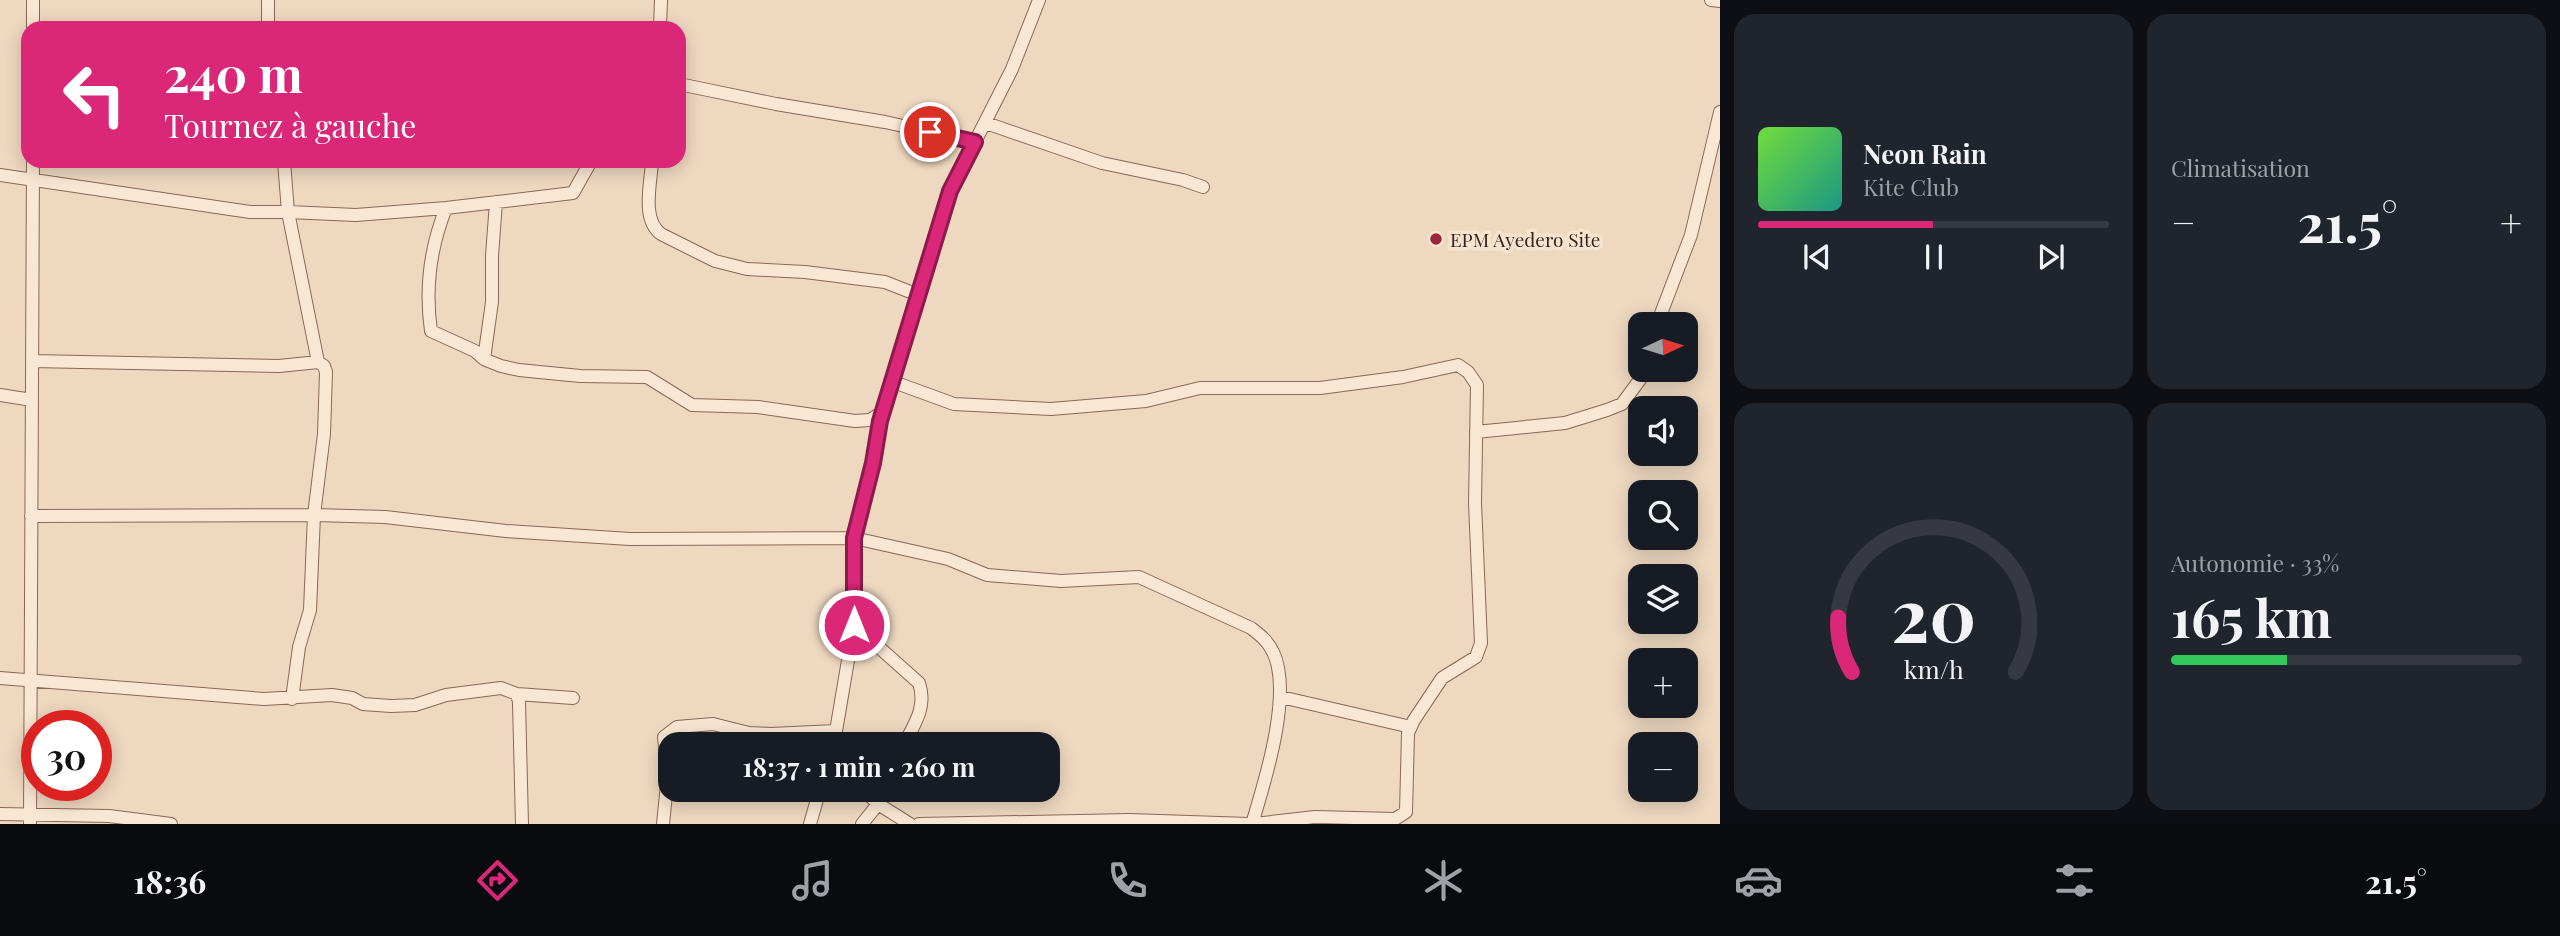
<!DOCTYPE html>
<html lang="fr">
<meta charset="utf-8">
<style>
body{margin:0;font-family:"Playfair Display",serif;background:#20242c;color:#f1f3f6;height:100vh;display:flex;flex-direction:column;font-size:26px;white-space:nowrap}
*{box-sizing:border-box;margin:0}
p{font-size:23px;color:#9ea1a6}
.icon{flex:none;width:38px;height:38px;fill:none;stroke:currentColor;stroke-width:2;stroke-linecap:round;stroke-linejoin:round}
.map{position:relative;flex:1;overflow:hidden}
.side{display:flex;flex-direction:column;gap:14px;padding:14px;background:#0d0f14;width:840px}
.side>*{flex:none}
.hud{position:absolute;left:21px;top:21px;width:665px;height:147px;border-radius:21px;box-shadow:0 4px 18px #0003;background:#db2777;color:#fff;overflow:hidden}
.needle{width:46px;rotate:86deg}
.fabs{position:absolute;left:1628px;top:312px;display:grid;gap:14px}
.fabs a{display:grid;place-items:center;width:70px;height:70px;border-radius:14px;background:#171b24;box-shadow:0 4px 18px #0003;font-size:35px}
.speed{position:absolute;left:21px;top:710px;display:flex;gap:14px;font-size:35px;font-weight:700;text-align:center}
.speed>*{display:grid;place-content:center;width:91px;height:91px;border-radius:50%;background:#171b24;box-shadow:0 4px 18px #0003;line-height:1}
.speed .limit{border:10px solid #d22;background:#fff;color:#111}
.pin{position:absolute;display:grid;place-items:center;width:60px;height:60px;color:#fff;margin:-30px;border:4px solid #fff;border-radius:50%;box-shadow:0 2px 7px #0007}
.me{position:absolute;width:77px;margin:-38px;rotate:0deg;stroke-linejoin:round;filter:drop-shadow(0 0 5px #0008)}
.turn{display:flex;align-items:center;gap:24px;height:147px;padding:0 28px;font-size:32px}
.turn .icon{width:91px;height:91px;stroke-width:2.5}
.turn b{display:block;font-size:49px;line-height:60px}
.big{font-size:52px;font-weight:700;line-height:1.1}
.side .widget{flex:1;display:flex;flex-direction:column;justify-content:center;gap:10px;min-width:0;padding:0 24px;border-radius:21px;background:#20242c}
.side .dial{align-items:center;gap:0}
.dial svg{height:182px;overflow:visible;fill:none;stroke:#363941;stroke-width:7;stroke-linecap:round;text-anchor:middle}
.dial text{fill:#f1f3f6;stroke:none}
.song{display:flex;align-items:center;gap:21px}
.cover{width:84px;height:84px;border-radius:10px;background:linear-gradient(135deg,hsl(100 70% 55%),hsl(170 70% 35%))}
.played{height:7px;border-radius:4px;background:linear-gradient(90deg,#db2777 50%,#363941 50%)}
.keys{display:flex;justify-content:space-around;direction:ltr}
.heat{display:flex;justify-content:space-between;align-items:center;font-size:38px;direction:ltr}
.charge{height:10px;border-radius:5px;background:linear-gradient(90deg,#34c759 33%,#363941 0)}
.side .tiles{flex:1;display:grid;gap:14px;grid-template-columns:repeat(2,1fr)}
.trip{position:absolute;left:658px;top:732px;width:402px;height:70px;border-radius:21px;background:#171b24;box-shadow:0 4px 18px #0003;font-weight:700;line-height:70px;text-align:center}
.tabs{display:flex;height:112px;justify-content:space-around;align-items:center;background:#090b0e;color:#9ea1a6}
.tabs .icon{width:49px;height:49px}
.tabs .on{color:#db2777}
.tabs b{font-size:32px;color:#f1f3f6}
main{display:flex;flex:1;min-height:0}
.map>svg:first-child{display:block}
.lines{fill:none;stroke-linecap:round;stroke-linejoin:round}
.street-casing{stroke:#886857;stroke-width:14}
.street{stroke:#fae7d3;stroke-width:12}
.route-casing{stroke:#8e194d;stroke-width:18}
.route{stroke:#db2777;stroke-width:12}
.poi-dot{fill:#99263c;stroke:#f6e4cf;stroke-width:2.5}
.labels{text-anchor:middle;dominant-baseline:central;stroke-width:7;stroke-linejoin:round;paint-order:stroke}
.poi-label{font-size:19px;fill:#37241c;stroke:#f6e4cf;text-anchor:start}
</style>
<main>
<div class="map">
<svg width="1720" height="824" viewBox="0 0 1720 824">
<rect width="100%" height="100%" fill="#efd8c0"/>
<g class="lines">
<defs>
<path id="street" d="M 33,0 L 33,28
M 268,0 L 268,28
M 1711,0 L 1720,1
M 660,28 L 661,0
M 679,84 L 776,104 L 885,122 L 975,142
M 986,123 L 1102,163 L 1183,180 L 1203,187
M 652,161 C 651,184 641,219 661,234 L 715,261 L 747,269 L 805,272 L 885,282 L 918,295
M 0,175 L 250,212 L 288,212 L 284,161
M 496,202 L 492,256 L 492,302 L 484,359 L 486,360 L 501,366 L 519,370 L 580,376 L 647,377 L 692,405 L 758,407 L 855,421 L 870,420 L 881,413
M 446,208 C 430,248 425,289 431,331 L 475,351 L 484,359
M 1657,324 L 1691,235 L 1720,112
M 32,361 L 279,366 L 318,362 L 324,366 L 326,372 L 324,434 L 314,515 L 310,610 L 299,647 L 292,699
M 318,362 L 288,212 L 356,215 L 446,208 L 573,193 L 591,161
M 891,381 L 954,404 L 1051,409 L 1146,401 L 1200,388 L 1320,388 L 1403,377 L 1458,365 L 1468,372 L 1477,385 L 1475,503 L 1481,643 L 1476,657 L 1442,678 L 1414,720 L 1408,733 L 1406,812 L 1395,819 L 1315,817 L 1254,824
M 0,395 L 32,400
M 1476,432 L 1565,423 L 1607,410 L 1622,404 L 1644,374 L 1645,369
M 31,516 L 314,515 L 385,517 L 506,531 L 630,539 L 854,538 L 948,559 L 987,575 L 1061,581 L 1139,577 L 1251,628 C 1260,635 1268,641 1273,652 C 1293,693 1265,781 1252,824
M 854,625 L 919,683 C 927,706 915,724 904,744
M 0,678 L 264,699 L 332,695 L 352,698 L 363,704 L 391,706 L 415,705 L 446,695 L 501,688 L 517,694 L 519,702 L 522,824
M 517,694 L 573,698
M 1281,697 L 1411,727
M 837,744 L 836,731 L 854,625 L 854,538 L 873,463 L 881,413 L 950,191 L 1012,69 L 1039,0
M 863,789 L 878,804 L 910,824
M 0,814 L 109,816 L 171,824
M 30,824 L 33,161
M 663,824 L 668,775 L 664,737 L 677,727 L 713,724 L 749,733 L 771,734 L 836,731
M 810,824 L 820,789
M 862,824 L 878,804
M 919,824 L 1129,820 L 1249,824"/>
</defs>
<use href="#street" class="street-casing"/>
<use href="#street" class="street"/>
</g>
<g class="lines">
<defs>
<path id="route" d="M 854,625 L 854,538 L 873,463 L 880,421 L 950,191 L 975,142 L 930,132"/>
</defs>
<use href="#route" class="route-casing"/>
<use href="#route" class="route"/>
</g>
<circle class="poi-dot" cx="1436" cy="239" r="7"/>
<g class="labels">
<g class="poi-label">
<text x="1450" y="239">EPM Ayedero Site</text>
</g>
</g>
</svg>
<div class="fabs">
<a><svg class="needle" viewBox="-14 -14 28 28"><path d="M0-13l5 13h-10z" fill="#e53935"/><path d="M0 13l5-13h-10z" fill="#9ea1a6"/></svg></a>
<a><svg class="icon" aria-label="sound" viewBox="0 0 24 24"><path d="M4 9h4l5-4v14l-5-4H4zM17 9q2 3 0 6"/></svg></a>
<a><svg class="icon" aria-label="search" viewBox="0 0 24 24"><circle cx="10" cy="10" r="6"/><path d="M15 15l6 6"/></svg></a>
<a><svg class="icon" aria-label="layers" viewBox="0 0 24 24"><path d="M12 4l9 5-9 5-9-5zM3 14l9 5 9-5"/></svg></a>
<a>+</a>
<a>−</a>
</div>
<div class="speed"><div class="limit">30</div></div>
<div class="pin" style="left:930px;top:132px;background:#d93025"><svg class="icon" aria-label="arrive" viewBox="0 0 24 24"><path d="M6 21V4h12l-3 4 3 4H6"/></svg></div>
<svg class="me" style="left:854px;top:625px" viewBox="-20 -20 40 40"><circle r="17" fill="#db2777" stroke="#fff" stroke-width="3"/><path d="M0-11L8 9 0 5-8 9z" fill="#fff"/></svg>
<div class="trip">18:37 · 1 min · 260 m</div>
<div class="hud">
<div class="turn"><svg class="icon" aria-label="left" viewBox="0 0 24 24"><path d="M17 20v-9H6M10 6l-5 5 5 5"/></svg><div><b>240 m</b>Tournez à gauche</div></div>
</div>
</div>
<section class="side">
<div class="tiles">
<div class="widget">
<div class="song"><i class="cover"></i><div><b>Neon Rain</b><p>Kite Club</p></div></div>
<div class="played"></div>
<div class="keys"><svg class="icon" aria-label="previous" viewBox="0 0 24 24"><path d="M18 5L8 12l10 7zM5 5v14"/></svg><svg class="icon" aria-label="pause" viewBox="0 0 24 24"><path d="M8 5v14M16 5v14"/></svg><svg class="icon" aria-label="next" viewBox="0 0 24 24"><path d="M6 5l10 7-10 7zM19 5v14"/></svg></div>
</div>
<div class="widget"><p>Climatisation</p>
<div class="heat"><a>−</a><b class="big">21.5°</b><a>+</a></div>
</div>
<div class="widget dial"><svg viewBox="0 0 100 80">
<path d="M14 69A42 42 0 1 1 86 69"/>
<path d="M14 69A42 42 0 0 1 8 45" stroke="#db2777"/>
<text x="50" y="56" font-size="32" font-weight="700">20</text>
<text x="50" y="72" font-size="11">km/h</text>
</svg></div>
<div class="widget"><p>Autonomie · 33%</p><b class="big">165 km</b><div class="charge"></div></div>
</div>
</section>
</main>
<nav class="tabs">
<b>18:36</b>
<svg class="icon on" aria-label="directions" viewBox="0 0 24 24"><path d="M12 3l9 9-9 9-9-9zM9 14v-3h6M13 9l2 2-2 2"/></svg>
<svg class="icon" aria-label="music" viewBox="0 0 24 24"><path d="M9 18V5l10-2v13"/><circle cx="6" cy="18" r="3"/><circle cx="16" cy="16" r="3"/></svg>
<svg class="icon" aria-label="phone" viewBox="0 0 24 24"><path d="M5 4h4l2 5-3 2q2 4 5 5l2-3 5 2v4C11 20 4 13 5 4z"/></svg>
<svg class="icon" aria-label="climate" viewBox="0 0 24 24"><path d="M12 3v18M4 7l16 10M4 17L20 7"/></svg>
<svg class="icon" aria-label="car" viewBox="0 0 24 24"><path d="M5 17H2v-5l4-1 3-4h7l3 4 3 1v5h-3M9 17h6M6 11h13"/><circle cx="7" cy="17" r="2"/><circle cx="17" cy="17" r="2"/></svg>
<svg class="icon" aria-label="filters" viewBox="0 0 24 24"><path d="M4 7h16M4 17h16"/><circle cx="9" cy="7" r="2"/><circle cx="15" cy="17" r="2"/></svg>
<b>21.5°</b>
</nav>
